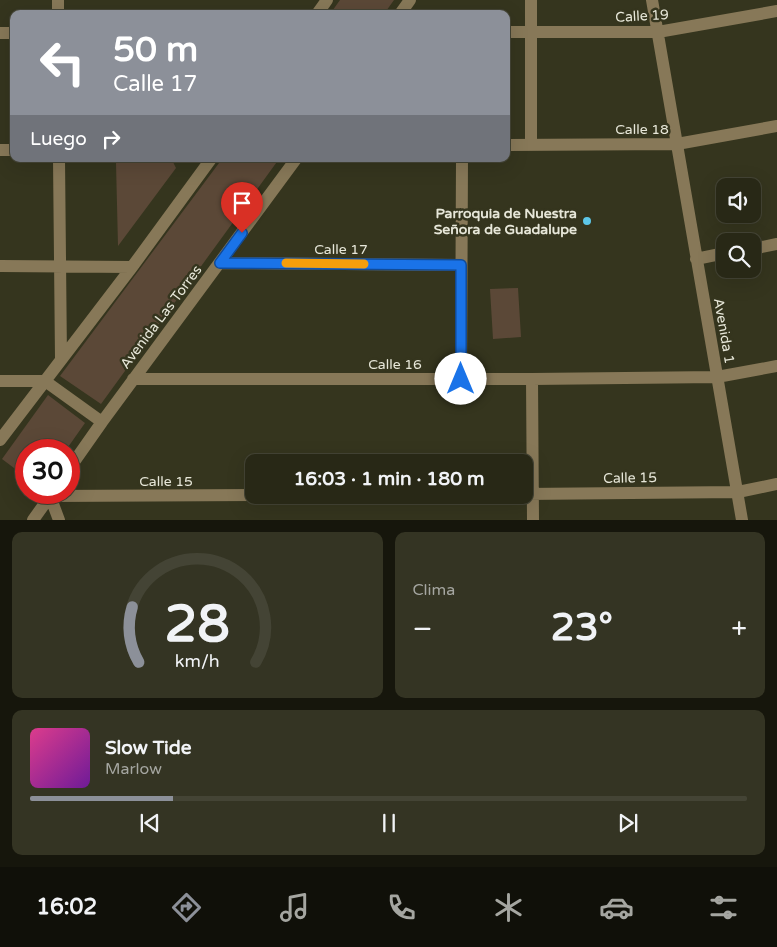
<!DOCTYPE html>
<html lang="es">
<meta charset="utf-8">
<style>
body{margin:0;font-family:"Varela Round",sans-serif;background:#343423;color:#f1f3f6;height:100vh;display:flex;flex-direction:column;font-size:19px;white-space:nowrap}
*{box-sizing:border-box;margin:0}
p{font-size:16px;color:#a5a6a1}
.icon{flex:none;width:28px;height:28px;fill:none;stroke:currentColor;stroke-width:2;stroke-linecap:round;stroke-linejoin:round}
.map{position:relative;height:520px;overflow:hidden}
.sheet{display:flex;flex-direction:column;gap:12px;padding:12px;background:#16160c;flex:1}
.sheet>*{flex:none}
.guide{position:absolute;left:10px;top:10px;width:500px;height:152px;border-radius:10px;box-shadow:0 5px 20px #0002,0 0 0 1px #444435;background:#8c9099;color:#fff;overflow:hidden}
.controls{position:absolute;left:716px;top:178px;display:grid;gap:10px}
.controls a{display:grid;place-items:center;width:45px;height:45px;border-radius:10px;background:#282816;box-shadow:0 5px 20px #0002,0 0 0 1px #444435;font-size:25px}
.speed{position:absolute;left:15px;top:439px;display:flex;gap:10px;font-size:25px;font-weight:700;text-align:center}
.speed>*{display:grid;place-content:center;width:65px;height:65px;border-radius:50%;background:#282816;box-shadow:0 5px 20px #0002,0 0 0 1px #444435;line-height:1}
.speed .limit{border:8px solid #d22;background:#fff;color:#111}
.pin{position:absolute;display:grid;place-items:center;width:42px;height:42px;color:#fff;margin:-51px -21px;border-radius:50% 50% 50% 0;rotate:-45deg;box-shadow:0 0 5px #0007}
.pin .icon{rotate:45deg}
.me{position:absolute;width:55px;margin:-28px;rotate:0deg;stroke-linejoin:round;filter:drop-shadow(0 0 4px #0008)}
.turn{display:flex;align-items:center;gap:18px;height:105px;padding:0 20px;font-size:22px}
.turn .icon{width:65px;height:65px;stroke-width:2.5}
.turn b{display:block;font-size:35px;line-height:42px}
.then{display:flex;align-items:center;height:48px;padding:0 20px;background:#0003;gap:10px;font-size:19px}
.big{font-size:38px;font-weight:700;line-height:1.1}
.sheet .widget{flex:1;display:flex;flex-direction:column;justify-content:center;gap:8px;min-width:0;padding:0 18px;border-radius:10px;background:#343423}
.sheet .dial{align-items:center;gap:0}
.dial svg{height:130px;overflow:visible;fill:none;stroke:#444435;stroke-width:7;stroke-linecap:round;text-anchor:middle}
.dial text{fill:#f1f3f6;stroke:none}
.song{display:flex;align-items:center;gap:15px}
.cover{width:60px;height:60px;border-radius:8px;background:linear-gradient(135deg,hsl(330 70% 55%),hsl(280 70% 35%))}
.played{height:5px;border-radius:2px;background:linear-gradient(90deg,#8c9099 20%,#444435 20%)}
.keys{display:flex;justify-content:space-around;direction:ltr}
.heat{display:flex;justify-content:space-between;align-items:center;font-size:28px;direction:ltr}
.sheet .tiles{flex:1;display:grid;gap:12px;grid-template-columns:1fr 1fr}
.widget:last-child{grid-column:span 2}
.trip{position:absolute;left:245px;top:454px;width:288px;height:50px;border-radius:10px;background:#282816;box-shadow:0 5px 20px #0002,0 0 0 1px #444435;font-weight:700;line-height:50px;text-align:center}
.tabs{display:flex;height:80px;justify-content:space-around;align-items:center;background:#101009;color:#a5a6a1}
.tabs .icon{width:35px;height:35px}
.tabs .current{color:#8c9099}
.tabs b{font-size:22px;color:#f1f3f6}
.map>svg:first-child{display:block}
.green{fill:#5b4837}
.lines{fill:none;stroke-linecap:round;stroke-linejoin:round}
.minor{stroke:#877858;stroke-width:12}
.route-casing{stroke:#114b97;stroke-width:12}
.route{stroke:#1a73e8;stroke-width:9}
.slow{stroke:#f59e0b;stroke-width:9}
.poi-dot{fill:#5dc7e8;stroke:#35351e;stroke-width:2}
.labels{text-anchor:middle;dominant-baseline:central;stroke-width:5;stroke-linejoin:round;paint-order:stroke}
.street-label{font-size:14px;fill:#e7e7d9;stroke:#35351e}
.poi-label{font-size:14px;font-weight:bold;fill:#e7e7d9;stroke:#35351e;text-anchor:end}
</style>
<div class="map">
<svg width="777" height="520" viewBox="0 0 777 520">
<rect width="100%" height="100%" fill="#35351e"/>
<path class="green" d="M 340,0 L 394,0 L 384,14 L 330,14 Z
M 222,159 L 279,159 L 101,404 L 60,376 Z
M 173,162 L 176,168 L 118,246 L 116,163 Z
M 518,288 L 521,337 L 493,339 L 490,289 Z
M 48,395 L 85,423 L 66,450 L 26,450 L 26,477 L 2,459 Z"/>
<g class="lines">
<path class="minor" d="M 58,0 L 58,14
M 531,0 L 531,145
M 652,0 L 742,520
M 317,14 L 327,0
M 400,14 L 410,0
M 506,32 L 658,32 L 777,11
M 0,33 L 14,33
M 506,145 L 677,144 L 777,126
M 0,150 L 14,150
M 59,159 L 61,359
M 752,249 L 777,244
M 696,259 L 725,253
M 220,263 L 461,265
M 0,266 L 132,267
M 133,379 L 532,379 L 717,377 L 777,366
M 461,379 L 462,159
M 532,379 L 533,520
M 0,381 L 45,381 L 102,422
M 0,440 L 132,267 L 211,159
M 69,469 L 102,422 L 296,159
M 524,494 L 738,492 L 777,484
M 33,520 L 53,492
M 59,520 L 50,496 L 282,495"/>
</g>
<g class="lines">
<defs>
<path id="route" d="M 242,233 L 220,263 L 461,265 L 461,379"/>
</defs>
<use href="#route" class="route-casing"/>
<use href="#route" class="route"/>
<path class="slow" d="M 286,263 L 364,264"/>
</g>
<circle class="poi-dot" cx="587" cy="221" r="5"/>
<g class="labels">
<g class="street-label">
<text transform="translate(642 16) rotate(-3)">Calle 19</text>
<text x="642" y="129">Calle 18</text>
<text x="341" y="249">Calle 17</text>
<text transform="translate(161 317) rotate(-53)">Avenida Las Torres</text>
<text transform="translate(724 331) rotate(80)">Avenida 1</text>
<text x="395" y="364">Calle 16</text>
<text transform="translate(630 478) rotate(-1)">Calle 15</text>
<text x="166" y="481">Calle 15</text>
</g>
<g class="poi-label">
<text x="577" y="213">Parroquia de Nuestra<tspan x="577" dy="16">Señora de Guadalupe</tspan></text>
</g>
</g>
</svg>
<div class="controls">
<a><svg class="icon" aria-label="sound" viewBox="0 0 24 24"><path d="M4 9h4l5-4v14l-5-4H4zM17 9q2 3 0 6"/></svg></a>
<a><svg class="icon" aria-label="search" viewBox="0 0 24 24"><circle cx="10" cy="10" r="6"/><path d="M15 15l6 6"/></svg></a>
</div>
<div class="speed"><div class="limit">30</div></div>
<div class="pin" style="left:242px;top:233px;background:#d93025"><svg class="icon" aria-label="arrive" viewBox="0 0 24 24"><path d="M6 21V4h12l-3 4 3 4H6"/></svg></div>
<svg class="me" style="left:461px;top:379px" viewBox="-20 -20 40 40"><circle r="19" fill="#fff"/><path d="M0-13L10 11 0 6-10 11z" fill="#1a73e8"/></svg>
<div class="trip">16:03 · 1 min · 180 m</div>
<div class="guide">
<div class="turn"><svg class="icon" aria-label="left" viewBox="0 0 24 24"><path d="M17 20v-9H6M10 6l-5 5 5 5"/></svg><div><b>50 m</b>Calle 17</div></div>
<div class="then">Luego<svg class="icon" aria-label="right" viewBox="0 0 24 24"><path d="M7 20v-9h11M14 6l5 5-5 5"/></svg></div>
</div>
</div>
<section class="sheet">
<div class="tiles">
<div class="widget dial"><svg viewBox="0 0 100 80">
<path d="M14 69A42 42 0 1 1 86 69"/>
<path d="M14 69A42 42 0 0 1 10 35" stroke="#8c9099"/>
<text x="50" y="56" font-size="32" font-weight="700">28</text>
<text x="50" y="72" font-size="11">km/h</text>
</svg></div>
<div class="widget"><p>Clima</p>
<div class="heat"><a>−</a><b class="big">23°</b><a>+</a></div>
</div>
<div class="widget">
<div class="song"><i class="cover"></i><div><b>Slow Tide</b><p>Marlow</p></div></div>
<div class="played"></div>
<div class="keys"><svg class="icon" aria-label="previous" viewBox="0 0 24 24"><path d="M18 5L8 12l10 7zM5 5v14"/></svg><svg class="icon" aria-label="pause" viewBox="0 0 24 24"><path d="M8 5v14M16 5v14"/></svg><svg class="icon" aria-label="next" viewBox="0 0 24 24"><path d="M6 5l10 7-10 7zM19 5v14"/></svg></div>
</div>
</div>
</section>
<nav class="tabs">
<b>16:02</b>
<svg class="icon current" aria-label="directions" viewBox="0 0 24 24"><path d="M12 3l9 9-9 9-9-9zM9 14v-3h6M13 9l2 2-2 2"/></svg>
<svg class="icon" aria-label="music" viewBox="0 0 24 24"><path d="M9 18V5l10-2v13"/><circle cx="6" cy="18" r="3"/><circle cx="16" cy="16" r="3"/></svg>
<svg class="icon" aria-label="phone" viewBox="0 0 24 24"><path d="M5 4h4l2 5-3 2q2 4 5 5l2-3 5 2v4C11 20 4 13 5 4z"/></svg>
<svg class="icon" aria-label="climate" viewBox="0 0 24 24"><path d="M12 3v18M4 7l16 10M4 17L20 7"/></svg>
<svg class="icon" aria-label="car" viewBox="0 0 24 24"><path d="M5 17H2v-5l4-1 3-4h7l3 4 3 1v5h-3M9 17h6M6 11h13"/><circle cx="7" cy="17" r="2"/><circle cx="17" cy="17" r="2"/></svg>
<svg class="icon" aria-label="filters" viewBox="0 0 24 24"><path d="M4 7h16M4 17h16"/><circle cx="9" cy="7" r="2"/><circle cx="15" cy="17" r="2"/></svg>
</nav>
